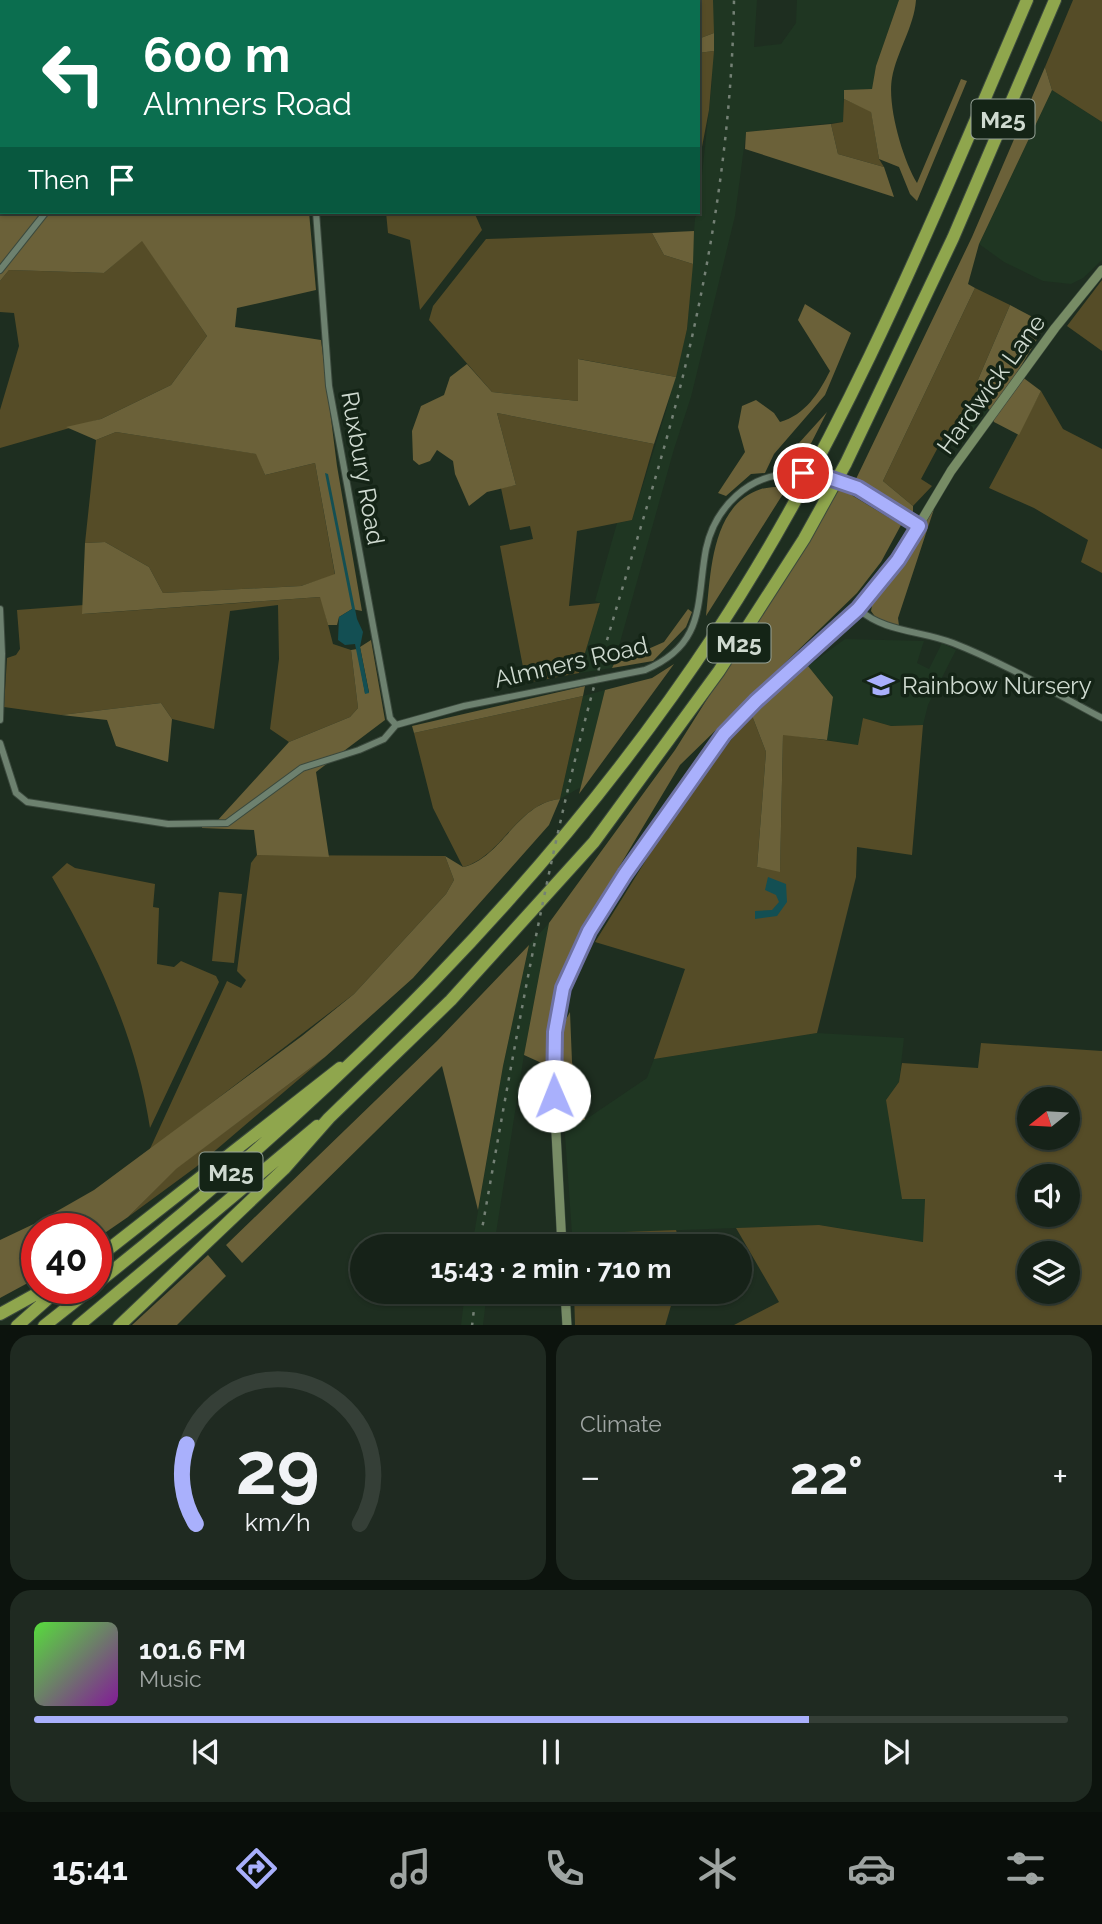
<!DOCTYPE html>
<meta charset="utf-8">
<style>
body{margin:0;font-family:Raleway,sans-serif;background:#1f2a21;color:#f1f3f6;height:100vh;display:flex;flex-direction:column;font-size:26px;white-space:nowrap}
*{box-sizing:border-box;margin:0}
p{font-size:23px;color:#9ea4a2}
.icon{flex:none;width:38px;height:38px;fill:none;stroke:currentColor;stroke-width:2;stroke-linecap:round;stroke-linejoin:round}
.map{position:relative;height:1325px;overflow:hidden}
.drawer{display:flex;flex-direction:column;gap:10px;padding:10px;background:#0c130d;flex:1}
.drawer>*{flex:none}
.hud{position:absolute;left:0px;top:0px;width:700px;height:214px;box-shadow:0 2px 5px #0004,0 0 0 2px #353f37;background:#0b6e4f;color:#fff;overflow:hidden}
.needle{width:46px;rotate:252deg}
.fabs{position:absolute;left:1017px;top:1087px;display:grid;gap:14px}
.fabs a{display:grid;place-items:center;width:63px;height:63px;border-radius:50%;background:#162218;box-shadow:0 2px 5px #0004,0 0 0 2px #353f37;font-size:35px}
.speed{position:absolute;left:21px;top:1213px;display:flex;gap:14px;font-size:35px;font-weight:700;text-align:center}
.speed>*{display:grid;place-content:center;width:91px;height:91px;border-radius:50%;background:#162218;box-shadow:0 2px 5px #0004,0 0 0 2px #353f37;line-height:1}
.speed .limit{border:10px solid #d22;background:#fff;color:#111}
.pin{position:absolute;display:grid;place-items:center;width:60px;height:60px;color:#fff;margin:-30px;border:4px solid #fff;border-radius:50%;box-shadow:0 2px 7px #0007}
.me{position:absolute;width:77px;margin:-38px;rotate:359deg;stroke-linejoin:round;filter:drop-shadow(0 0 5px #0008)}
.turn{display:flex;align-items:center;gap:24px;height:147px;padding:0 28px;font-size:32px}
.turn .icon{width:91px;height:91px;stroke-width:2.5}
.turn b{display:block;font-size:49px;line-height:60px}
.then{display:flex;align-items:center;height:66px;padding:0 28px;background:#0003;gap:14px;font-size:26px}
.big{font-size:52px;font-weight:700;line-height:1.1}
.drawer .card{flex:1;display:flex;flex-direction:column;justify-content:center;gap:10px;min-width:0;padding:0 24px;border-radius:21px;background:#1f2a21}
.drawer .dial{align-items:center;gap:0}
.dial svg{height:182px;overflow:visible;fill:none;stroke:#353f37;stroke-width:7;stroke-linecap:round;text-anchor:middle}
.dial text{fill:#f1f3f6;stroke:none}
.song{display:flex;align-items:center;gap:21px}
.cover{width:84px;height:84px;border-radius:10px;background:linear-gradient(135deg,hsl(110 70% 55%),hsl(290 70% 35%))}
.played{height:7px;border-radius:4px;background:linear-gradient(90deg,#a9b0fc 75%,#353f37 75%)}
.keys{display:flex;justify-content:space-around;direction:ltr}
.heat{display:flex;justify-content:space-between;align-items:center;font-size:38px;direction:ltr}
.drawer .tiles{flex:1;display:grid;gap:10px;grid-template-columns:1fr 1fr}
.card:last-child{grid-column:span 2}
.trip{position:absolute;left:350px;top:1234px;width:402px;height:70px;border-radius:35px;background:#162218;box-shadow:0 2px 5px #0004,0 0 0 2px #353f37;font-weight:700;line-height:70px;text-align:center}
.tabs{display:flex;height:112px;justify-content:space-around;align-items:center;background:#090e0a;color:#9ea4a2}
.tabs .icon{width:49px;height:49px}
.tabs .active{color:#a9b0fc}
.tabs b{font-size:32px;color:#f1f3f6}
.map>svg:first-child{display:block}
.built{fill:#1f3622}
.green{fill:#554c27;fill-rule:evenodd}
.forest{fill:#6b6139}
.water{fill:#134f53}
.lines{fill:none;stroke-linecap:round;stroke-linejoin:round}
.street-casing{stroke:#3b493d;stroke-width:8}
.secondary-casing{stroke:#3b493d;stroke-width:10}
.highway-casing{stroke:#3b493d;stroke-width:14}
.street{stroke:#6d816f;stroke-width:6}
.secondary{stroke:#778c65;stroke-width:9}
.highway{stroke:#8fa64d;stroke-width:12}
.rail{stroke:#748175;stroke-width:2.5;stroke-dasharray:3.5 7;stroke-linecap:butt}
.street-bridge-casing{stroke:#3b493d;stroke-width:8;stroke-linecap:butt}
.street-bridge{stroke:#6d816f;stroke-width:6}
.route-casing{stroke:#6e72a4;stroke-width:18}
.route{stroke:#a9b0fc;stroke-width:12}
.labels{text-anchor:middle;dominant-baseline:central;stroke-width:7;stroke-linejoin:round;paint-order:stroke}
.shield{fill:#142416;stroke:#97a398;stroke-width:2}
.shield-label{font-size:23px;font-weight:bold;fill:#cfdad0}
.street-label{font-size:24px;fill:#cfdad0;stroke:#142416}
.poi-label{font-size:24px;fill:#cfdad0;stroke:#142416;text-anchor:start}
</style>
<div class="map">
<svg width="1102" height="1326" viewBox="0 0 1102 1326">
<rect width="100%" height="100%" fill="#1e2e20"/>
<path class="built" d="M 713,0 L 757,0 L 754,47 L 781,44 L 796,23 L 797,0 L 899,0 L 876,66 L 872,89 L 844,90 L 843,122 L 746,132 L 735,216 L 691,397 L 674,449 L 614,664 L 612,668 L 579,673 L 600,603 L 595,601 L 617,523 L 632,520 L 666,411 L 687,329 L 695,218 L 698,212 L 712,81 Z
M 1052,90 L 1102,122 L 1102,260 L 1083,278 L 1071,284 L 1043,281 L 1004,262 L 979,244 Z
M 976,399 L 989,409 L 957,450 L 943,438 Z
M 845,639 L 924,641 L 917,663 L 929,669 L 942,643 L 956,650 L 928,705 L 923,725 L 891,726 L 863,718 L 858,745 L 827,740 L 833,697 L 808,666 Z
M 605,690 L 581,787 L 560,799 L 583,696 Z
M 549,923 L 524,1055 L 494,1246 L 472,1246 L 503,1066 L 529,945 Z
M 817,1033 L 904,1038 L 899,1082 L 886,1100 L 925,1199 L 923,1242 L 819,1225 L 572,1234 L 564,1121 L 585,1120 L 647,1078 L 654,1059 Z
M 465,1292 L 487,1292 L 483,1325 L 461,1325 Z"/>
<path class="green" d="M 455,0 L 713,0 L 714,33 L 698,39 L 698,2 Z
M 1073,0 L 1102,0 L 1102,122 L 1052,90 L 1045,67 Z
M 714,51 L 709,110 L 698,168 L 698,53 Z
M 844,99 L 871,111 L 879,159 L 884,167 L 838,154 L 831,124 L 843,122 Z
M 386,212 L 474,212 L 482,230 L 420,310 L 410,240 L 388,233 Z
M 652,233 L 664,255 L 693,264 L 687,329 L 676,377 L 579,359 L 578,401 L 492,392 L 429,320 L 433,306 L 486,239 Z
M 142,240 L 207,336 L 171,385 L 101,419 L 0,448 L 0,410 L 19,346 L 14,313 L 0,312 L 0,281 L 9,270 L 104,273 Z
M 1102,280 L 1102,351 L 1067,326 Z
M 975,288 L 1010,305 L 977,382 L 976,399 L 943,438 L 921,479 L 932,486 L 913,506 L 883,481 Z
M 1041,391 L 1063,429 L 1102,449 L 1102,573 L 1081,562 L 1088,540 L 1034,508 L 989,488 Z
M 497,413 L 654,444 L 632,520 L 577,531 L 569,606 L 600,603 L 579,673 L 526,683 L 500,546 L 533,539 L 530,526 L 510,530 L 501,488 L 516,485 Z
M 116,432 L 257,454 L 265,475 L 315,463 L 335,575 L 301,586 L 163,593 L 149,567 L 105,542 L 85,543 L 96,440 Z
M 321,597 L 333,644 L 351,650 L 358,708 L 350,717 L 289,742 L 270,729 L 279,659 L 278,605 L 230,611 L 214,729 L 172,719 L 161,703 L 61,715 L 4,707 L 7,658 L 16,655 L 20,649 L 17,610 L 84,605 L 83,614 Z
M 583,696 L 560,799 C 517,803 502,857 463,867 L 433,808 L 414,733 Z
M 751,713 L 766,752 L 757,867 L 780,871 L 783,734 L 858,745 L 863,718 L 891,726 L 923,725 L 912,855 L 857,847 L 856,877 L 817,1033 L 654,1059 L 685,969 L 595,942 L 669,823 Z
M 257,855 L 445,856 L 454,880 L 446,894 L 354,994 L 149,1151 L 227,981 L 241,988 L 246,980 L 237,971 L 251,863 Z
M 67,863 L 75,868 L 155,884 L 153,907 L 159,908 L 157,964 L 174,967 L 181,961 L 216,976 L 219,982 L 150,1128 C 136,1036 98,956 52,877 Z
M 219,892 L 242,894 L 234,963 L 212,961 Z
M 981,1043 L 1102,1051 L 1102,1325 L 734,1325 L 779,1302 L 736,1228 L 819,1225 L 923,1242 L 925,1199 L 902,1199 L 886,1100 L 899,1082 L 902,1063 L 978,1068 ZM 1029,1099 L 1068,1099 L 1068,1138 L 1029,1138 ZM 1029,1176 L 1068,1176 L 1068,1214 L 1029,1214 ZM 1029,1253 L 1068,1253 L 1068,1292 L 1029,1292 Z
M 325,1057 L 196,1167 L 128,1217 L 175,1169 Z
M 676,1230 L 681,1246 L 573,1246 L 572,1234 Z
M 574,1292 L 675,1292 L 665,1326 L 575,1325 Z"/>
<path class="forest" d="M 302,0 L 455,0 L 456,2 L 302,2 Z
M 899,0 L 916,0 C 914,27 897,51 892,78 C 887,106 903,160 917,183 L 961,79 L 967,81 L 917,201 L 910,194 L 899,167 L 879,159 L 871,112 L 844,99 L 844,90 L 872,89 L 876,66 Z
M 714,33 L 714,51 L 698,53 L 698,39 Z
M 0,50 L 2,212 L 309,212 L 316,290 L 237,308 L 235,327 L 321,340 L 337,466 L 362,611 L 352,609 L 339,617 L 337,625 L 328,625 L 320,597 L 82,614 L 85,543 L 105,542 L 149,567 L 163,593 L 301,586 L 335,574 L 315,463 L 265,475 L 256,454 L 116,432 L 96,440 L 66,427 L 101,419 L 171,385 L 207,336 L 142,241 L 104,273 L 9,270 L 0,281 Z
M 1045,67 L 1052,90 L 979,244 L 968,284 L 975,288 L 883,481 L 913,506 L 913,517 L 856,479 L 972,237 Z
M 831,124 L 838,154 L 884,167 L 894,197 L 745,149 L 746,132 Z
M 694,231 L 693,264 L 664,255 L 652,233 Z
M 805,304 L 851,333 L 825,395 L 774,454 L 765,473 L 751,474 L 726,496 L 718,493 L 745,452 L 738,427 L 742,406 L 756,400 L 774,413 L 780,422 C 805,415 819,393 830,371 L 798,320 Z
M 1010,305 L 1046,324 L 1017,373 L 1041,391 L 1019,435 L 994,422 L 989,409 L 976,399 L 977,382 Z
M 578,359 L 676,377 L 654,444 L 497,413 L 516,485 L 487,492 L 469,506 L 455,474 L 453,461 L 437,450 L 430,461 L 419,465 L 413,460 L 412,431 L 421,406 L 444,395 L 450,377 L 467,364 L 492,392 L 578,401 Z
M 827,412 L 799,467 L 780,469 L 780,464 Z
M 788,486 L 706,616 C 711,573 711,505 761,489 C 769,487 780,487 788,486 Z
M 840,488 L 901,525 L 881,562 L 857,593 L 680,765 L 588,919 L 556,996 L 546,1065 L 524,1055 L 549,923 L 675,750 Z
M 934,509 L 898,618 L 899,626 L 876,618 L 871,611 L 873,600 Z
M 688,609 L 692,612 L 686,627 L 653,661 L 612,668 L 614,664 L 664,642 Z
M 371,640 L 385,720 L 316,772 L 329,857 L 257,855 L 254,830 L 202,828 L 202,821 L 217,821 L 289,742 L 350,717 L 358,708 L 351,650 L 357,649 L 365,693 L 369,692 L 360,647 Z
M 674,664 L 579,794 L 605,690 L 652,678 Z
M 808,666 L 833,697 L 827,740 L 783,735 L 780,872 L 757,867 L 766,752 L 751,713 Z
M 585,686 L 583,696 L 414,733 L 412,726 Z
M 161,703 L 172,719 L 168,762 L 116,746 L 107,720 L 61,715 Z
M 560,799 L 549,825 L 413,978 L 325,1057 L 176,1169 L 128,1217 L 96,1239 L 96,1228 L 37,1228 L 37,1278 L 0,1298 L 0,1240 L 38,1222 L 94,1190 L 302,1036 L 354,994 L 446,894 L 454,880 L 445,856 L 463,867 C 502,858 517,803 560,799 Z
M 529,945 L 503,1066 L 478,1210 L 442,1066 L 242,1263 L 226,1245 L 437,1041 Z
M 570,1012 L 572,1062 L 585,1120 L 564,1121 L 562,1027 Z
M 208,1255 L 226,1276 L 177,1325 L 132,1325 Z"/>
<path class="water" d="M 325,473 L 328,474 L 357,619 L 363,632 L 360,647 L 369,693 L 365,694 L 355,644 L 345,645 L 338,640 L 339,617 L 352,609 Z
M 768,877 L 786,884 L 787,902 L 777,916 L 755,919 L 755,911 L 772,910 L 779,902 L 776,895 L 765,890 Z"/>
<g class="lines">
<defs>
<path id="street" d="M 238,0 L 239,2
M 185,2 L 186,0
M 316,212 L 329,386 L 390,718 L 396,725
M 0,270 L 46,212
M 858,488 L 919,526
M 0,609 L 2,654 L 0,720
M 858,609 C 886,633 920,630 953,643 C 1004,663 1053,692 1102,718
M 0,743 L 16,793 L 27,802 L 168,824 L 227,823 L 302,768 L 359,750 L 384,739 L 396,725 L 464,706 L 645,670 C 707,644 696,601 706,549 C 715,507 749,474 792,474"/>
<path id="secondary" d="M 562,1246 L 553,1076 L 555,1032 L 563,988 L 589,931 L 662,820 L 724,734 L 756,701 L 858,609 L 898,560 L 951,471 L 1055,328 L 1102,270
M 565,1292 L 567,1326"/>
<path id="highway" d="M 96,1259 L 340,1068
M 96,1284 C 333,1096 550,884 717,631 C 846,435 935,214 1027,0
M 0,1314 L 47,1288
M 17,1326 L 60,1288
M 44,1326 L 92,1288
M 78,1326 L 317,1126
M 119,1326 L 284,1169 L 329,1118 L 451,1000 L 594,842 L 719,671 L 804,539 L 846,463 L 953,238 L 1055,0"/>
</defs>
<use href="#street" class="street-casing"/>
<use href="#secondary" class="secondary-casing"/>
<use href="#highway" class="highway-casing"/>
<use href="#street" class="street"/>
<use href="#secondary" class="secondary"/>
<use href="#highway" class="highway"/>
<path class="rail" d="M 479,1246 C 512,1061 543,876 592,694 C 619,593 653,494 679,392 C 711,264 732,132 734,0
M 472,1326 L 476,1292"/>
<defs>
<path id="street-bridge" d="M 792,474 L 823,476 L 858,488"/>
</defs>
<use href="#street-bridge" class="street-bridge-casing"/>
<use href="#street-bridge" class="street-bridge"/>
</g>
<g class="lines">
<defs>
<path id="route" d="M 554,1096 L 555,1032 L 563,988 L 589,931 L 625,874 L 724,734 L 756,701 L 858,609 L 898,560 L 919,526 L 858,488 L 823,476 L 803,473"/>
</defs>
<use href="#route" class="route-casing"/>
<use href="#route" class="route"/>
</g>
<defs>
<symbol id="school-bare" viewBox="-9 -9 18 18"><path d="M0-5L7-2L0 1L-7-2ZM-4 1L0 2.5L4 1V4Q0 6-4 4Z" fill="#a9b0fc" stroke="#142416" stroke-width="2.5" paint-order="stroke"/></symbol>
</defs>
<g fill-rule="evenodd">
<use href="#school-bare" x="862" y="666" width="38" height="38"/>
</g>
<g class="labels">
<g class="shield">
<rect x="971.5" y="99.5" width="63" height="39" rx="5"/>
<rect x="707.5" y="623.5" width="63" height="39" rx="5"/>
<rect x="199.5" y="1152.5" width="63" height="39" rx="5"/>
</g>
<g class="shield-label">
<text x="1003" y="119">M25</text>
<text x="739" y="643">M25</text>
<text x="231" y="1172">M25</text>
</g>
<g class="street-label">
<text transform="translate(991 384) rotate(-54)">Hardwick Lane</text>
<text transform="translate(363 468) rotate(80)">Ruxbury Road</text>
<text transform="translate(571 662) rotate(-13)">Almners Road</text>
</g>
<g class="poi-label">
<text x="902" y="685">Rainbow Nursery</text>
</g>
</g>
</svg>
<div class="fabs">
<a><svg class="needle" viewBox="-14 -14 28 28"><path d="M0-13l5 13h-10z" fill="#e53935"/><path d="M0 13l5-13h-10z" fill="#9ea4a2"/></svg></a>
<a><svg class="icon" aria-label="sound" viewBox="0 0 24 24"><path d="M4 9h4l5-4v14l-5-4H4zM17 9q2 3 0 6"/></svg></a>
<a><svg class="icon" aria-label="layers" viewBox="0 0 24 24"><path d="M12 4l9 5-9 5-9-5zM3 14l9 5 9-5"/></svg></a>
</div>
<div class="speed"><div class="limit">40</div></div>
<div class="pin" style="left:803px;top:473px;background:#d93025"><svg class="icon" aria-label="arrive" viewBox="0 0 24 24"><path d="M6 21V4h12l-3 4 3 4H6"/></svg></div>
<svg class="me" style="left:554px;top:1096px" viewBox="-20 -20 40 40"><circle r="19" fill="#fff"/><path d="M0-13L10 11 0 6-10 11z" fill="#a9b0fc"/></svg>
<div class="trip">15:43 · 2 min · 710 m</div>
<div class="hud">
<div class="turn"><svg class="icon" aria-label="left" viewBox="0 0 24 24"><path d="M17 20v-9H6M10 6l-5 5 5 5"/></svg><div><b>600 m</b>Almners Road</div></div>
<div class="then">Then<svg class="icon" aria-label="arrive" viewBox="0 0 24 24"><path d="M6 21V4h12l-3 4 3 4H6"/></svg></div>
</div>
</div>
<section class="drawer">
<div class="tiles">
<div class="card dial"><svg viewBox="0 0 100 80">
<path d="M14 69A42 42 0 1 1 86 69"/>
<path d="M14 69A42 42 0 0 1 10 34" stroke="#a9b0fc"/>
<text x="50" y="56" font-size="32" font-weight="700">29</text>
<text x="50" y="72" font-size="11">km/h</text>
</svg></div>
<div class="card"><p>Climate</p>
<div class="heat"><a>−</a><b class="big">22°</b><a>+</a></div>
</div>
<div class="card">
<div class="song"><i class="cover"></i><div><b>101.6 FM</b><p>Music</p></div></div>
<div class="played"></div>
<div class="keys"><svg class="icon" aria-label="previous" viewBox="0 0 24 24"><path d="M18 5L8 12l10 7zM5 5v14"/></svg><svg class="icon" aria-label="pause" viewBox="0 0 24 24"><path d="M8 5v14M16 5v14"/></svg><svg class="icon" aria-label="next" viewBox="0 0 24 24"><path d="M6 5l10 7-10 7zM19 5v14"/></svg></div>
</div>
</div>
</section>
<nav class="tabs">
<b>15:41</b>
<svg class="icon active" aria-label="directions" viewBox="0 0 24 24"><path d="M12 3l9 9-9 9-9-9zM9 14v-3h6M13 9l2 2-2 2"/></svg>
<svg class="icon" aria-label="music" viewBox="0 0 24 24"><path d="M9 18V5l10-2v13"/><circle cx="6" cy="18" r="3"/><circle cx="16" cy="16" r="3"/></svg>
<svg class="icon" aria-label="phone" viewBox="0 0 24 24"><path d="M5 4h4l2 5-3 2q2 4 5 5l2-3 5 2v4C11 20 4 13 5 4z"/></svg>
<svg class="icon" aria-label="climate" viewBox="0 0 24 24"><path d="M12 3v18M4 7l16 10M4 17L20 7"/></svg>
<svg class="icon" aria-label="car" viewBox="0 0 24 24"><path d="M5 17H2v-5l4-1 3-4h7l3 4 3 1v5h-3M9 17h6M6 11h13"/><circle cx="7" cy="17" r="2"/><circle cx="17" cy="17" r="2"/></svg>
<svg class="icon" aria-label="filters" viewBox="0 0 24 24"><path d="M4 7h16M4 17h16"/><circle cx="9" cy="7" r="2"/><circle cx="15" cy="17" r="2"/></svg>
</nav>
